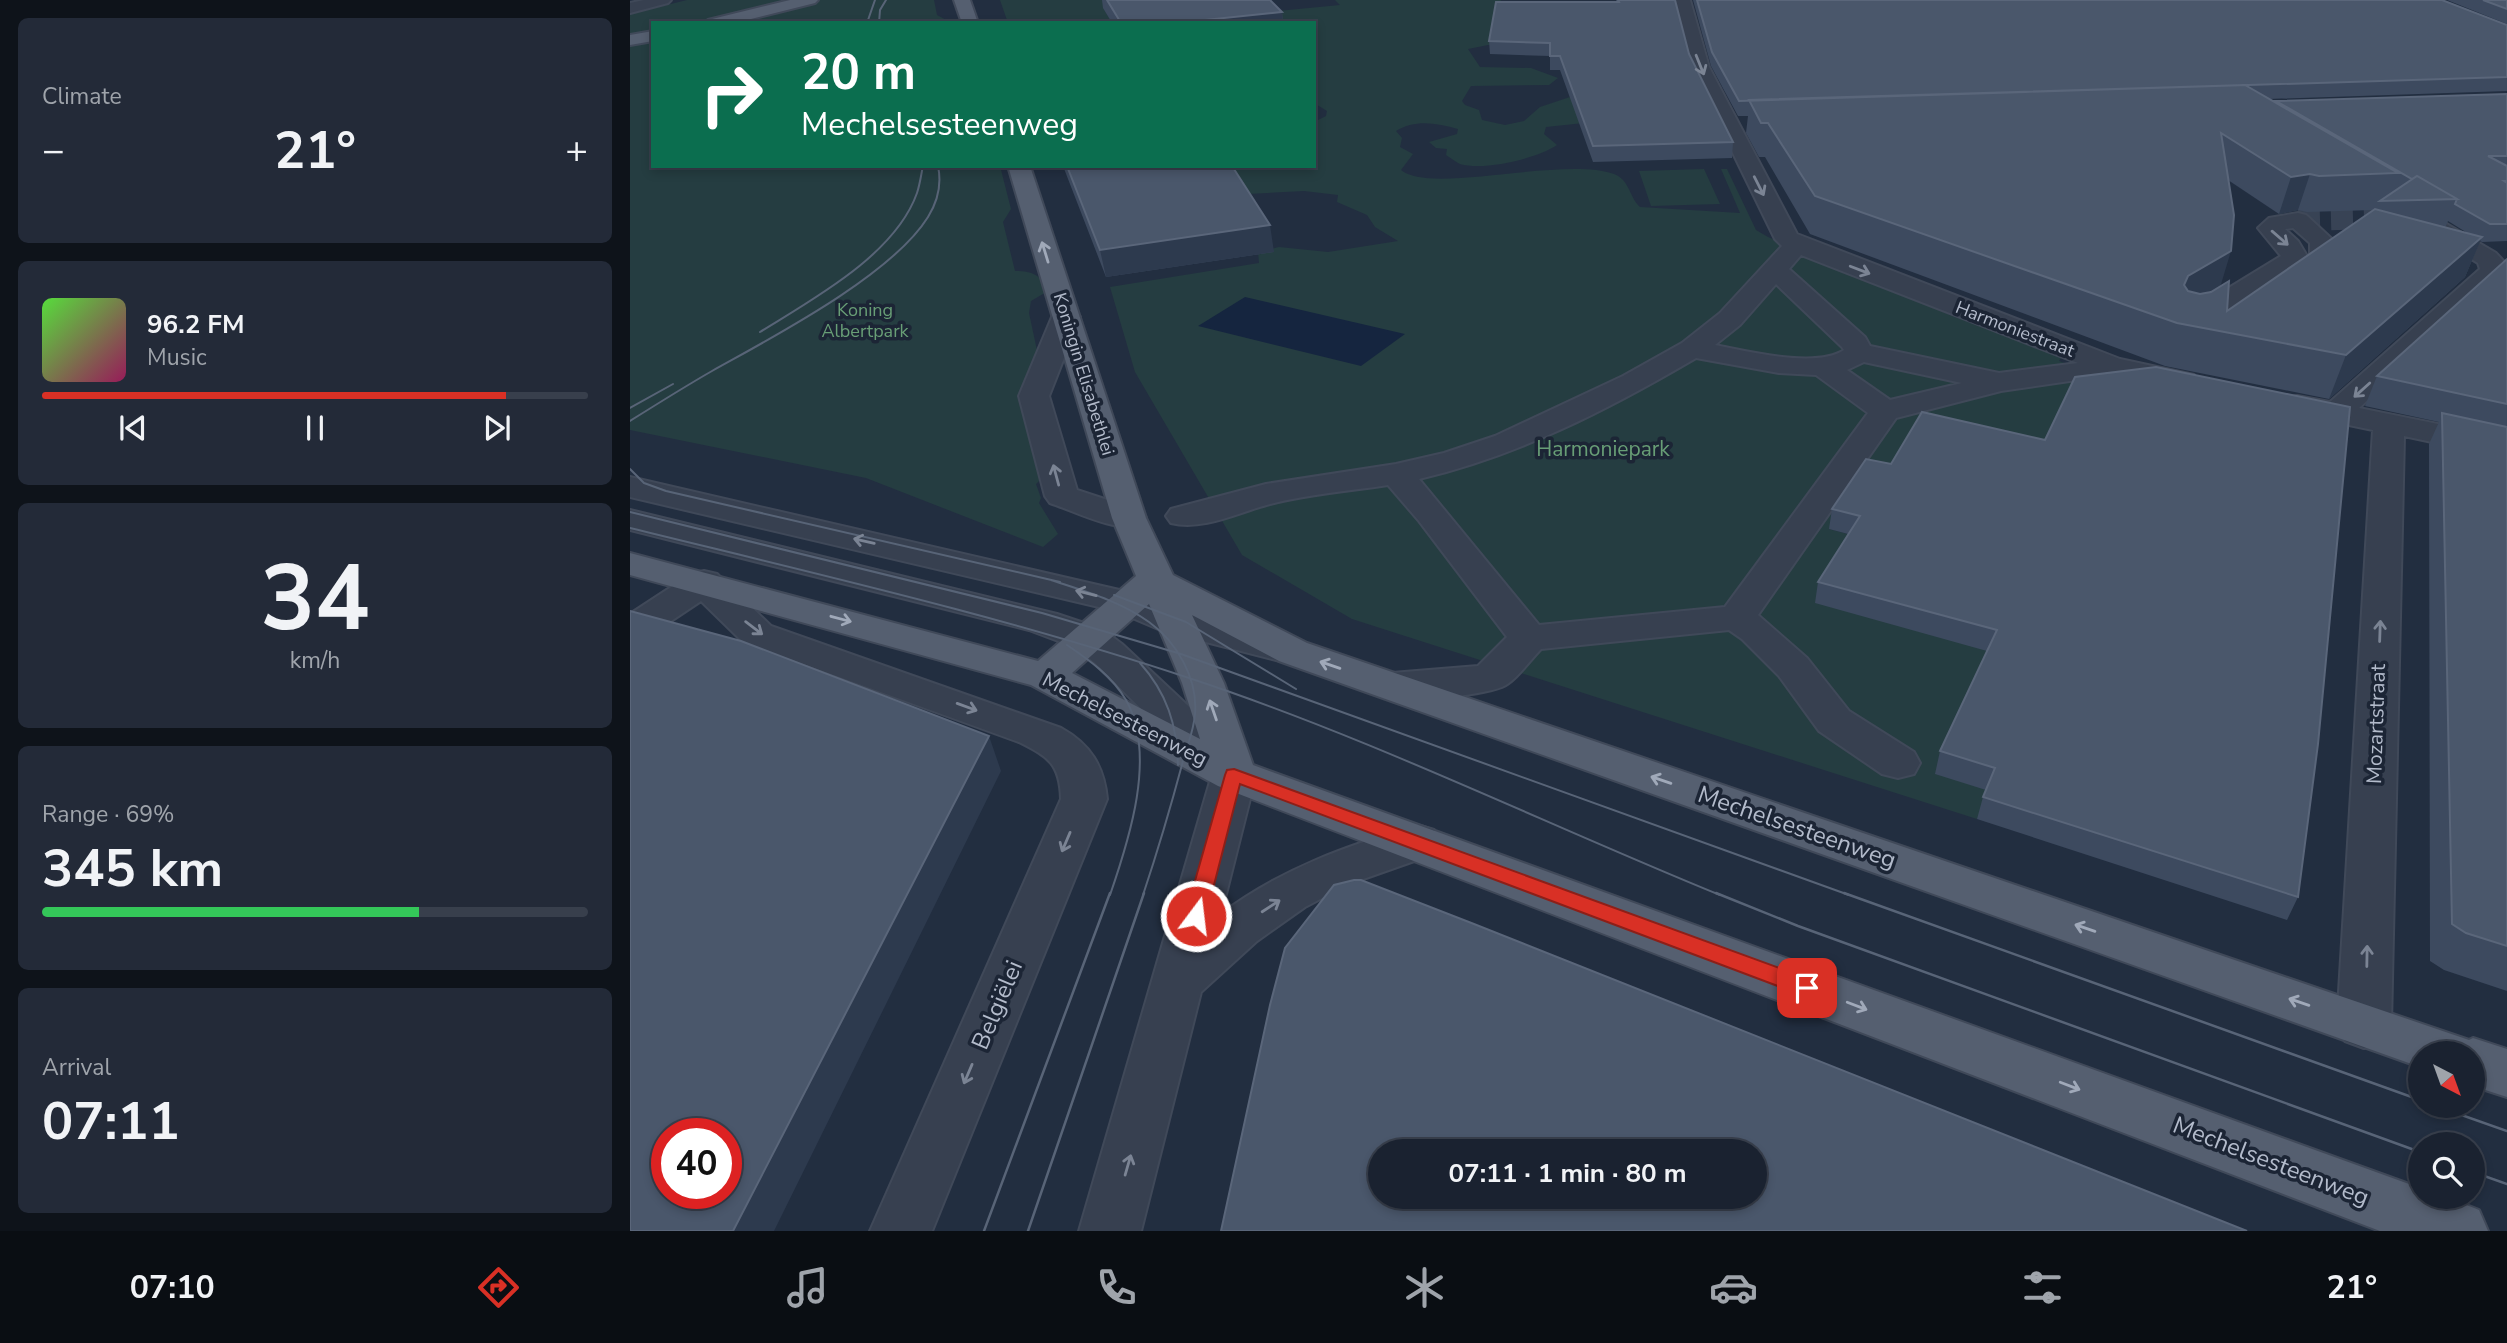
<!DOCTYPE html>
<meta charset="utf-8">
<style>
body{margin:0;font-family:"Nunito Sans",sans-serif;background:#232a38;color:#f1f3f6;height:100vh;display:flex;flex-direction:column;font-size:26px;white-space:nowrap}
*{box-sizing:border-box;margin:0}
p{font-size:23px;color:#9fa4ab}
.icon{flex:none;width:38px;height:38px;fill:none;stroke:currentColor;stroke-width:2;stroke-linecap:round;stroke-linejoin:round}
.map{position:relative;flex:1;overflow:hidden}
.details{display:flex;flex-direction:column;gap:18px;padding:18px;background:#0e131a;width:630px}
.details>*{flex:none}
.top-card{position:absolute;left:21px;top:21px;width:665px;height:147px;border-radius:0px;box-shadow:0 4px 10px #0003,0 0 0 2px #383f4c;background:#0b6e4f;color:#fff;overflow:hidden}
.needle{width:46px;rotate:139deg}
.fabs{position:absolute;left:1778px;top:1041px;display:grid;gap:14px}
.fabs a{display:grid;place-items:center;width:77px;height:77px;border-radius:50%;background:#1a2230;box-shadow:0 4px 10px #0003,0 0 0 2px #383f4c;font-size:35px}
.speed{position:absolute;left:21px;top:1118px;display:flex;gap:14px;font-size:35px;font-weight:700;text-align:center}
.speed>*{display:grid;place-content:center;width:91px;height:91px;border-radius:50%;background:#1a2230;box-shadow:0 4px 10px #0003,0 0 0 2px #383f4c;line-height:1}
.speed .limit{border:10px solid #d22;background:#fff;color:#111}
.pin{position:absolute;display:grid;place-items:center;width:60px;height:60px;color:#fff;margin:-30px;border-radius:14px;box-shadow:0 4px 10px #0006}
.me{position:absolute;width:77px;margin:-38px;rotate:15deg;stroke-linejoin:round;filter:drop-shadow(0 0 5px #0008)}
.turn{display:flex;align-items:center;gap:24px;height:147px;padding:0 35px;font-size:32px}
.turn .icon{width:91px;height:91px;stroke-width:2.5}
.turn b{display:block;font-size:49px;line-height:60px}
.big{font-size:52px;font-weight:700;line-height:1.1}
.details .widget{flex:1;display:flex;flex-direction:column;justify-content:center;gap:10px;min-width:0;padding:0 24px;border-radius:10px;background:#232a38}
.details .dial{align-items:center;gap:0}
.dial b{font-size:91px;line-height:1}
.song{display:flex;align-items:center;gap:21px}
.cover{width:84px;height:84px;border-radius:10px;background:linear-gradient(135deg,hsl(110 70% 55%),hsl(330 70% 35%))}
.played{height:7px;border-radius:4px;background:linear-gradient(90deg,#d93025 85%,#383f4c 85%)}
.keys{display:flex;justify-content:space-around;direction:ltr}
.heat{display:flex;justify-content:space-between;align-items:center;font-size:38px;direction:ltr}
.charge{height:10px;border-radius:5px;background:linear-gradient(90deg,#34c759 69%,#383f4c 0)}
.trip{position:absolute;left:738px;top:1139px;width:399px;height:70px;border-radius:35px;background:#1a2230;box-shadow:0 4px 10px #0003,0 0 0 2px #383f4c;font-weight:700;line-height:70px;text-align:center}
.menu{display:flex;height:112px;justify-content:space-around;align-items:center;background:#0a0e13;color:#9fa4ab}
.menu .icon{width:49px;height:49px}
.menu .current{color:#d93025}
.menu b{font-size:32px;color:#f1f3f6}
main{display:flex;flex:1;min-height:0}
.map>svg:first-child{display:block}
.green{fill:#253d41}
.water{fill:#15253f}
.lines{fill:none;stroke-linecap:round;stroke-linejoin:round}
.minor-tunnel{stroke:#384355;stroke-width:22;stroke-dasharray:22 11;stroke-linecap:butt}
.minor-casing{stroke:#404959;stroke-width:4}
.major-casing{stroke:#404959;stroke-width:4}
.minor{fill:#374050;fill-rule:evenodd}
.major{fill:#555f70;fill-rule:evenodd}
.tram-far1{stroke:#586477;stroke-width:2}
.tram{stroke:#586477;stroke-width:2.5}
.wall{fill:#3d4a5f;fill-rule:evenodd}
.shaded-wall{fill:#2d3a4e}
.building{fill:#4a576b;stroke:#5a667a;stroke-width:2;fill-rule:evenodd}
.oneway{stroke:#7b8494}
.oneway2{stroke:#a0a9b9}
.route{fill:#d93025;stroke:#8d1f18;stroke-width:2}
.labels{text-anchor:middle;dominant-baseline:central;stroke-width:7;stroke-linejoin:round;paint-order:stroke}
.far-park-label{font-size:18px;fill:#689e76;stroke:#1c2535}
.far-street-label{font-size:18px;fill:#b3bbcb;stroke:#1c2535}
.park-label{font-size:21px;fill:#689e76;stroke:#1c2535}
.street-label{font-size:21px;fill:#b3bbcb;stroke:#1c2535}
.near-street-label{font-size:24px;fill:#b3bbcb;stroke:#1c2535}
</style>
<main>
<section class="details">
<div class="widget"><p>Climate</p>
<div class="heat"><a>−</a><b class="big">21°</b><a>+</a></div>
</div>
<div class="widget">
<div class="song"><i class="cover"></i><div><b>96.2 FM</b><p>Music</p></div></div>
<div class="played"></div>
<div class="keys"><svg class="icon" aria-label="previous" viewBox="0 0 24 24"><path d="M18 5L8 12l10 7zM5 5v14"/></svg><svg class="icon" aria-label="pause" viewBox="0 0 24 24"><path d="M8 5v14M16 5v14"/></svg><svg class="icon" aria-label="next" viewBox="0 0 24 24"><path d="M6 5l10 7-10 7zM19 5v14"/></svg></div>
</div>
<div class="widget dial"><b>34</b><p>km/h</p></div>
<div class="widget"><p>Range · 69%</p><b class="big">345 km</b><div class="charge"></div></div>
<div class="widget"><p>Arrival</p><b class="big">07:11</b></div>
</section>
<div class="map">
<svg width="1877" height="1231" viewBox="0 0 1877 1231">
<rect width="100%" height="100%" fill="#222e40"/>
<path class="green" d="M 57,0 L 304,0 L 307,15 L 322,23 L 23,23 L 23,166 L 370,166 L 381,209 L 373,222 L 385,271 C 402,271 412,275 418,291 L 401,301 L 399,313 L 408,355 L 415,475 L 406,484 L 411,498 L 409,503 L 428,534 L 413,547 L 236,478 L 0,430 L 0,14 Z
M 370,0 L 542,0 L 474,9 L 482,23 L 378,23 Z
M 705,0 L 871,0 L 869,6 L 922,47 L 858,45 L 838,49 L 850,67 L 901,68 L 928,78 L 919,85 L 841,86 L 832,101 L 835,105 L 849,110 L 852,120 L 875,125 L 894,121 L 910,107 L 940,97 L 954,123 L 916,127 L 914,134 L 927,145 C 906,159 854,171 830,164 C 826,162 821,158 816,155 L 817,149 L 806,148 L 799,142 L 827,134 L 828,129 C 807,123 785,119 766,131 L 772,138 L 770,147 L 783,154 L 771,170 C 800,195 932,156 984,174 C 1000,180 999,197 1010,207 L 1110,213 L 1091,169 L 1097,169 L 1126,230 L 1138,237 L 1322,316 L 1425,353 L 1431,358 L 1429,361 L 1468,375 L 1428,463 L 1277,452 L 1199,529 L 1240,540 L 1361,650 L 1359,791 L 1347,819 L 722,619 L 612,555 L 505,372 L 480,287 L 629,263 L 628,252 L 649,247 L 698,252 L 768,241 L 745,227 L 737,215 L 707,202 L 708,195 L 674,191 L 618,194 L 592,176 L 604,166 L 684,166 L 684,122 L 696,116 L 697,111 L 684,103 L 684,23 L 647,23 L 637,12 L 710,5 Z
M 1074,169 L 1090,204 L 1021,206 L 1009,171 Z"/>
<path class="water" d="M 615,297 L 775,334 L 731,366 L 568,326 Z"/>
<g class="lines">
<path class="minor-tunnel" d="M 1668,220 L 1785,217"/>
<defs>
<path id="minor" d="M 14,0 L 41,0 L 38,3 L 0,13 L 0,3 Z
M 1044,0 L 1060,0 L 1079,67 L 1167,234 L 1490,359 L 1564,375 L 1568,381 L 1564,387 L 1553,390 L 1481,375 L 1371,391 L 1266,418 L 1128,615 L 1177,658 L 1219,711 L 1284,752 L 1290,763 L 1284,774 L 1268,778 L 1252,774 L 1189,731 L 1149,676 L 1112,639 L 1099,630 L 911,649 C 900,660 886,681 872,687 C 846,697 774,702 747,695 L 741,686 L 747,677 L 762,673 L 848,666 L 877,637 L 789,521 L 758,485 C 719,491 678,494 640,504 C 609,512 573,531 541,523 L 536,516 L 541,509 L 636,484 L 766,464 L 814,453 L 865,436 L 993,376 L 1052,343 L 1090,313 L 1152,246 L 1145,239 L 1061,67 ZM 1171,255 L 1448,363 L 1369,373 L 1240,346 L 1235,337 L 1159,269 ZM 1146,284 L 1212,347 L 1214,350 C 1186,369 1117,351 1085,345 L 1110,325 ZM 1066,358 L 1149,373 L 1186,375 L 1238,413 L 1095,607 L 909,625 L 789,479 C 888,456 979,409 1066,358 ZM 1234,362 L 1332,383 L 1260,400 L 1217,370 Z
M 1668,213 L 1676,215 L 1704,241 L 1706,257 L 1702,262 L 1693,265 L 1684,262 L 1680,257 L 1680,243 L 1663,228 L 1655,229 L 1668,241 L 1677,256 L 1669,266 L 1568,331 L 1558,333 L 1548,331 L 1544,325 L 1548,319 L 1651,256 L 1628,228 L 1639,218 Z
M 1800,217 L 1808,219 L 1866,253 L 1877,265 L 1875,272 L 1729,408 L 1877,438 L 1877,458 L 1774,436 L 1761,1025 L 1753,1041 L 1734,1048 L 1715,1041 L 1707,1025 L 1743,430 L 1656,412 L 1652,405 L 1656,398 L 1667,396 L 1700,402 L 1850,269 L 1848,263 L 1792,229 L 1788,224 L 1792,219 Z
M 436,309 L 446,311 L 450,317 L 419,396 L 447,490 L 511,511 L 516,518 L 511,525 C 483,532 447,512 420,503 L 415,496 L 389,396 L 422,317 L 426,311 Z
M 0,477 L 511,595 L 560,615 L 664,640 L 670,649 L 664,658 L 650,661 L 533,631 L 486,611 L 0,497 Z
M 0,510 L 427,614 L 472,629 L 492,644 L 620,764 L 626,775 L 591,914 C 651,869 716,846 787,825 L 804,830 L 810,842 L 804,854 L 719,884 L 675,907 L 627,941 L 571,992 L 511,1231 L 449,1231 L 581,778 L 464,662 L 444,647 L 399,630 L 0,530 Z
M 74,571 L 87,574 L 141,626 L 431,728 C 460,744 474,766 477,799 L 302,1231 L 240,1231 L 431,799 C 430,764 419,757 389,742 L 113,642 L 71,601 L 14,639 L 0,643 L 0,614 L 61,574 Z"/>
<path id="major" d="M 160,0 L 188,0 L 185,3 L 105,23 L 76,23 L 78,20 Z
M 324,0 L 340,0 L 348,23 L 332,23 Z
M 23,31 L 23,41 L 0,45 L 0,35 Z
M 378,166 L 400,166 L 516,518 L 543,575 L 677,643 L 1839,1040 L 1843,1038 L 1877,1049 L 1877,1097 L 1843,1086 L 1843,1054 L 1790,1054 L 1790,1067 L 649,661 L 562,615 L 594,683 L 623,765 L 1790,1188 L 1790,1197 C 1814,1197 1827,1201 1849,1210 L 1858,1231 L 1750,1231 L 588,786 L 401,685 L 0,575 L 0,553 L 408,661 L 506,576 L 482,518 ZM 519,604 L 552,683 L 570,739 L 442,673 Z"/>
</defs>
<use href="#minor" class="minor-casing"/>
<use href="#major" class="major-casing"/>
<use href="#minor" class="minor"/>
<use href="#major" class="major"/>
<path class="tram-far1" d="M 237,23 L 245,0
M 249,23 L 250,10 L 256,0
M 130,332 C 183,299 265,255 287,193 C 290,184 291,175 293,166
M 0,408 L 43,384
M 0,421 C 27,404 54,387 82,371 C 143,337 262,275 298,217 C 308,201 312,185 308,166
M 0,469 L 14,483 L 36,491 L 430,582
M 0,512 L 412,613 L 551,654 L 1219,895
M 0,528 C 187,574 376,617 559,678 C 741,738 913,823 1090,895
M 421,580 C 454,591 490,601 519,622 C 547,642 568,679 565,714 C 564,730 557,746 553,761 C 541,806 528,850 513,895
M 484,595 L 556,622 L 666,689
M 437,645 C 459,660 482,676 496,700 C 527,755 499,840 480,895
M 510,663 C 537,693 547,725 548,765"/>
<path class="tram" d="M 1086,893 L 1168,926 L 1790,1152
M 1214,893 L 1790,1100
M 1806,1106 L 1877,1131
M 1843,1172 L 1877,1184
M 354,1231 L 480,893
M 398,1231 L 514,893"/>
</g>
<path class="wall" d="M 472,0 L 640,0 L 652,12 L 653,23 L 482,23 L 473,8 Z
M 986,0 L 1045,0 L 1059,54 L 1103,142 L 1102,158 L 963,162 L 930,70 L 920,70 L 920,56 L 860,54 L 859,41 L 986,2 Z
M 1063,0 L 1812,0 L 1877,25 L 1877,91 L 1639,99 L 1645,103 L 1646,101 L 1877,94 L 1877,241 L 1852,242 L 1850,241 L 1835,277 L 1699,399 L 1535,366 L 1180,234 L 1135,157 L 1129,157 L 1116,133 L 1118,116 L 1108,116 L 1081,66 ZM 1598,180 L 1649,214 L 1668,210 L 1677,212 L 1744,210 L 1597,311 L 1590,286 ZM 1818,221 L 1839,234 L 1815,228 Z
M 1817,0 L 1877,0 L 1877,24 Z
M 433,166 L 602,166 L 644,252 L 476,277 Z
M 1877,259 L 1877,991 L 1814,970 L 1800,961 L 1799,444 L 1809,422 L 1735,406 L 1747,376 Z
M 1236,459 L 1668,897 L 1657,920 L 1347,819 L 1353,797 L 1356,790 L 1305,774 L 1310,751 L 1357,651 L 1185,603 L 1188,582 L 1218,534 L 1199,529 L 1202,509 Z"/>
<path class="shaded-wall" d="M 652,12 L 653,23 L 546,23 Z
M 1680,174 L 1668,210 L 1649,214 L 1661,177 Z
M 640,225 L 644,252 L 476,277 L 470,250 Z
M 1852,237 L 1835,277 L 1699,399 L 1716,355 Z
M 1601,251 L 1589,291 L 1546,318 L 1554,285 L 1558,276 Z
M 359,736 L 371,771 L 144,1231 L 103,1231 Z"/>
<path class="building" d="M 477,0 L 640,0 L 652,12 L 546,23 L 491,23 Z
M 988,0 L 1045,0 L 1059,54 L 1103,142 L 963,146 L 930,56 L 920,56 L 920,43 L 859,41 L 866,2 L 989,2 Z
M 1067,0 L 1812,0 L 1877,25 L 1877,77 L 1109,101 L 1082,52 Z
M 1853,0 L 1877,0 L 1877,9 Z
M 1615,85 L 1768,173 L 1689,176 L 1680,174 L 1661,177 L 1591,133 L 1604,215 L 1601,251 L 1558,276 L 1554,285 L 1558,291 L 1570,294 L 1581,292 L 1599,281 L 1597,311 L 1745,209 L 1852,237 L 1716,355 L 1547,323 L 1185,196 L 1138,123 L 1131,123 L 1119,100 Z
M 1877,94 L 1877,156 L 1858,156 L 1877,166 L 1877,181 L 1874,181 L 1877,183 L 1877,224 L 1860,224 L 1825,204 L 1827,199 L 1787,176 L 1782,179 L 1646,101 Z
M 437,166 L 602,166 L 640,225 L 470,250 Z
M 1787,176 L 1827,199 L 1750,201 Z
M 1877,259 L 1877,404 L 1747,376 Z
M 1526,367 L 1720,407 L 1688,744 L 1668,897 L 1353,797 L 1365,768 L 1310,751 L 1367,630 L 1188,582 L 1230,516 L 1202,509 L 1236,459 L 1261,464 L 1292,412 L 1415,440 L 1445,377 Z
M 1812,413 L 1877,427 L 1877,946 L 1836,933 L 1822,924 Z
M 0,611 L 111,641 L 359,736 L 103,1231 L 0,1231 ZM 37,1134 L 96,1134 L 96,1194 L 37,1194 Z
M 724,880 L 731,880 L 844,924 L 1617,1231 L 591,1231 L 640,1005 L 655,948 L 704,885 ZM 751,1152 L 1125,1152 L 1125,1197 L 751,1197 Z"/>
<defs><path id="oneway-shaft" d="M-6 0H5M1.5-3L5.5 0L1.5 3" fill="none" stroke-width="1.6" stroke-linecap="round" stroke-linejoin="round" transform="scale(1.75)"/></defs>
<g class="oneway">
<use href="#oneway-shaft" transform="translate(1070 65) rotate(68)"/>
<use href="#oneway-shaft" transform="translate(1129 186) rotate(63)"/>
<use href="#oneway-shaft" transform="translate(1650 238) rotate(41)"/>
<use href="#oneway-shaft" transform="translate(1230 270) rotate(21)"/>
<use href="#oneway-shaft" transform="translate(1732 390) rotate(138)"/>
<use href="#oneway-shaft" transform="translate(426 475) rotate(-105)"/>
<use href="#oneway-shaft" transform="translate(234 541) rotate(-167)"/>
<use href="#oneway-shaft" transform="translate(456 593) rotate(-166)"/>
<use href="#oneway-shaft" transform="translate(124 628) rotate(37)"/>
<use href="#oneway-shaft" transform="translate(1750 631) rotate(-88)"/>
<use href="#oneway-shaft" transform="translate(337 707) rotate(20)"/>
<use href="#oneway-shaft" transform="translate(436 842) rotate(113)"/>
<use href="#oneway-shaft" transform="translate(641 906) rotate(-33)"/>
<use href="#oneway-shaft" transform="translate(1737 956) rotate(-89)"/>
<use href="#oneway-shaft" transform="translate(338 1074) rotate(113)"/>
<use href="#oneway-shaft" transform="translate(498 1165) rotate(-74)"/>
</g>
<g class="oneway2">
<use href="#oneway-shaft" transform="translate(415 252) rotate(-107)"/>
<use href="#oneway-shaft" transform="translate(211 619) rotate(15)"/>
<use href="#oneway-shaft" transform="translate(700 665) rotate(-161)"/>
<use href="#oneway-shaft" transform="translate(583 710) rotate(-109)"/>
<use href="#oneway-shaft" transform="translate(1031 780) rotate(-161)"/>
<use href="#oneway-shaft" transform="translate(1455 928) rotate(-161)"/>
<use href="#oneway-shaft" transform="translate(1669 1002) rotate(-161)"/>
<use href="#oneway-shaft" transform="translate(1227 1006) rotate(21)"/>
<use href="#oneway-shaft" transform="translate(1440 1086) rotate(21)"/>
</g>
<path class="route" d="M 604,769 L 1185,981 L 1188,988 L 1185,994 L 1177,997 L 1169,994 L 610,784 L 576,916 L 573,921 L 566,924 L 558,921 L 555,916 L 595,775 L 597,770 Z"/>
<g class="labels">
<g class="far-park-label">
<text x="235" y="310">Koning<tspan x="235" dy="21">Albertpark</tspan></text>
</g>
<g class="far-street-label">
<text transform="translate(1385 329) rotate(21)">Harmoniestraat</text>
<text transform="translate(454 374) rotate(73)">Koningin Elisabethlei</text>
</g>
<g class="park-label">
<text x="973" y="449">Harmoniepark</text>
</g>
<g class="street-label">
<text transform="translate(495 719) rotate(27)">Mechelsesteenweg</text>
<text transform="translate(1746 724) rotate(-88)">Mozartstraat</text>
</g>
<g class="near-street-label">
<text transform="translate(1167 827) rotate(19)">Mechelsesteenweg</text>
<text transform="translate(367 1005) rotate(-67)">Belgiëlei</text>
<text transform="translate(1641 1161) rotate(21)">Mechelsesteenweg</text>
</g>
</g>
</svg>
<div class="fabs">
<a><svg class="needle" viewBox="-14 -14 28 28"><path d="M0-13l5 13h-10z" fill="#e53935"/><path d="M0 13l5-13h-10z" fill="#9fa4ab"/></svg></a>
<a><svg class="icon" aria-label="search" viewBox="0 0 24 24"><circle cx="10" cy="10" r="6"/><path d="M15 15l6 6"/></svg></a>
</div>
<div class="speed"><div class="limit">40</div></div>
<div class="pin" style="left:1177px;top:988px;background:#d93025"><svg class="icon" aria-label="arrive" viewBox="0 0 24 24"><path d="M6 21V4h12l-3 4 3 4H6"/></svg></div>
<svg class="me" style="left:566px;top:916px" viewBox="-20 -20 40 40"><circle r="17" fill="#d93025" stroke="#fff" stroke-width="3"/><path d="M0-11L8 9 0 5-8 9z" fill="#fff"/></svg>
<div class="trip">07:11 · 1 min · 80 m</div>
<div class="top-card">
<div class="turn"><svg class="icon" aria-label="right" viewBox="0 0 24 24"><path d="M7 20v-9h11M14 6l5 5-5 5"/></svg><div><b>20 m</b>Mechelsesteenweg</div></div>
</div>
</div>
</main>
<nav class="menu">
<b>07:10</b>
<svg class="icon current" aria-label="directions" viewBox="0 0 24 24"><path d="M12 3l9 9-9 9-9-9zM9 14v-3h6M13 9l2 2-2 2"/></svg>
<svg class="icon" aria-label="music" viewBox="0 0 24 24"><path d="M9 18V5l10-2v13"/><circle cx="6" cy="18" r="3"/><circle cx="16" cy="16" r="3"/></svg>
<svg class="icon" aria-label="phone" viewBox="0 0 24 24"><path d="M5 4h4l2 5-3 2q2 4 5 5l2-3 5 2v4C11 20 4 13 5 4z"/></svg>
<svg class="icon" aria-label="climate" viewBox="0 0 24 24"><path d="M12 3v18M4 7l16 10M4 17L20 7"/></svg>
<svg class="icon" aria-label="car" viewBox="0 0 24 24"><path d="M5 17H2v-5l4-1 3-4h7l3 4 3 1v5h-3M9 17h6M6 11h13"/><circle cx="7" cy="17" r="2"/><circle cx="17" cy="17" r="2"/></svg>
<svg class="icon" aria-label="filters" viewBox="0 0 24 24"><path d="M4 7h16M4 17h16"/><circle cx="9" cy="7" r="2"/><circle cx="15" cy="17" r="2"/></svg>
<b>21°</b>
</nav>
